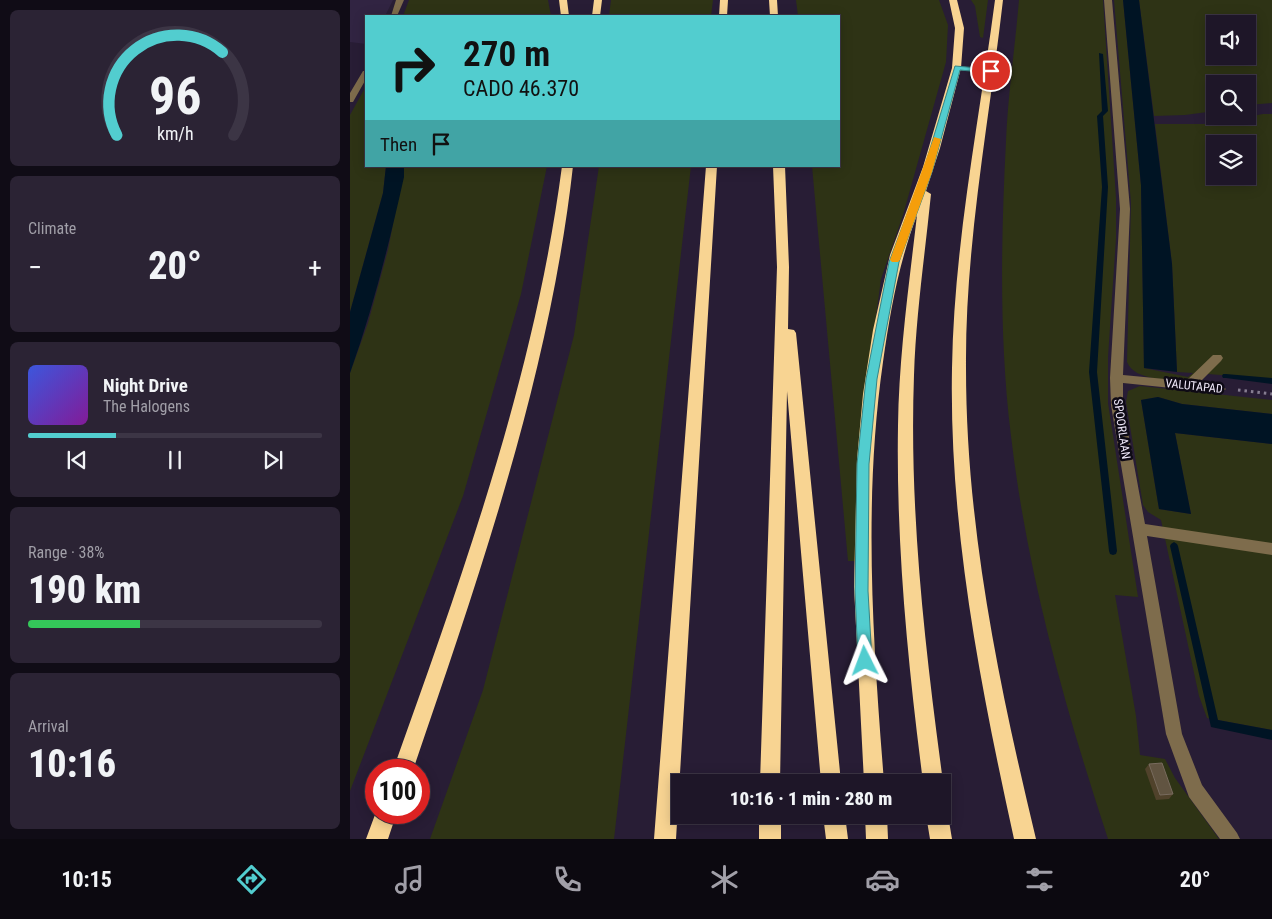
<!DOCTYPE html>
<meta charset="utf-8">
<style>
body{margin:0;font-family:"Roboto Condensed",sans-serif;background:#2b2334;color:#f1f3f6;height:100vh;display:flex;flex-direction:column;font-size:19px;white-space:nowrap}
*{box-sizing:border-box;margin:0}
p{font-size:16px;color:#a19fa8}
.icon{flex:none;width:28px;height:28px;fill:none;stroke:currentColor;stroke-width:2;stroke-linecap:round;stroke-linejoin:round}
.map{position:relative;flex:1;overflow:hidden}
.details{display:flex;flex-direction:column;gap:10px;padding:10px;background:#100c16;width:350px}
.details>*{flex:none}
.top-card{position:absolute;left:15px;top:15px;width:475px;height:152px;border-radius:0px;box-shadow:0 2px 12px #0003,0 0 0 1px #3c3545;background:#52cdcf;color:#111;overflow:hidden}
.controls{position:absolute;left:856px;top:15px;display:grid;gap:10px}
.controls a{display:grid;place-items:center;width:50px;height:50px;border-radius:0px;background:#1e1628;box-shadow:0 2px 12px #0003,0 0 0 1px #3c3545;font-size:25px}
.speed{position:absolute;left:15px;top:759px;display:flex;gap:10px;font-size:25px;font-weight:700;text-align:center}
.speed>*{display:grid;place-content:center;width:65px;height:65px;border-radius:50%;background:#1e1628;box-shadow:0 2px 12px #0003,0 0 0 1px #3c3545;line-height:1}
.speed .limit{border:8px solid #d22;background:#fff;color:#111}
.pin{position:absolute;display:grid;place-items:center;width:42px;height:42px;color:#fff;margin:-21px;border:2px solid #fff;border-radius:50%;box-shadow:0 1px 5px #0007}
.me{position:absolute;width:55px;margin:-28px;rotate:357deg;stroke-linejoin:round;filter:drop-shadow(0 0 4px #0008)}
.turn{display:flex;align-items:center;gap:18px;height:105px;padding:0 15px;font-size:22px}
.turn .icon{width:65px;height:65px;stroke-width:2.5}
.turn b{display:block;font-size:35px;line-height:42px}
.then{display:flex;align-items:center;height:48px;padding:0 15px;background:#0003;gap:10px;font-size:19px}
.big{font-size:38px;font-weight:800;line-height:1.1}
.details .widget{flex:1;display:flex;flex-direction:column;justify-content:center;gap:8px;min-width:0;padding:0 18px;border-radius:8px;background:#2b2334}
.details .dial{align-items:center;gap:0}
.dial svg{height:130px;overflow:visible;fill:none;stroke:#3c3545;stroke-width:7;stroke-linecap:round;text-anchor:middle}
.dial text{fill:#f1f3f6;stroke:none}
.song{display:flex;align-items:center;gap:15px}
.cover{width:60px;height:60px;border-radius:8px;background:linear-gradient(135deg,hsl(230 70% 55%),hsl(290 70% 35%))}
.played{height:5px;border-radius:2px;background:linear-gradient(90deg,#52cdcf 30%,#3c3545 30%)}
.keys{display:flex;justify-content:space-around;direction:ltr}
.heat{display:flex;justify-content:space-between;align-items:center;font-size:28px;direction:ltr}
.charge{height:8px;border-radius:4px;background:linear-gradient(90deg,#34c759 38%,#3c3545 0)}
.trip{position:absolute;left:321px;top:774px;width:280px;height:50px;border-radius:0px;background:#1e1628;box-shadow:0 2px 12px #0003,0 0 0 1px #3c3545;font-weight:800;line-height:50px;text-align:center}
.dock{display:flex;height:80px;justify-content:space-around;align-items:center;background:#0c0910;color:#a19fa8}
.dock .icon{width:35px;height:35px}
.dock .selected{color:#52cdcf}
.dock b{font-size:22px;color:#f1f3f6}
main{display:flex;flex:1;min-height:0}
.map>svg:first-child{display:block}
.built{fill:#312442}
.green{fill:#2e3315;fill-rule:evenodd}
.water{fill:#001424}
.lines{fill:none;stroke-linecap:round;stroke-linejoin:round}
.stream{fill:#001424;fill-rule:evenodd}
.path{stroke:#867d91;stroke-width:3;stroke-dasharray:2.5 4;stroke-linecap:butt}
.minor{fill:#7e6c4c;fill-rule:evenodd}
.highway{fill:#f8d492;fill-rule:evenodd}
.wall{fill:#50422b}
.building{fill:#615441;stroke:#786b5e}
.route{fill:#52cdcf;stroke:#358587}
.slow{fill:#f59e0b}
.labels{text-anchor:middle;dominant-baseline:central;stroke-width:5;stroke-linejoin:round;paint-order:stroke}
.street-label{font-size:12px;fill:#f0e9fa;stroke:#0e0a15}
</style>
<main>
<section class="details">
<div class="widget dial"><svg viewBox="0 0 100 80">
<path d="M14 69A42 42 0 1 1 86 69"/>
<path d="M14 69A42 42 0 0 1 79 18" stroke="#52cdcf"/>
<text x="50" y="56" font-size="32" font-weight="700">96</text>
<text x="50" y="72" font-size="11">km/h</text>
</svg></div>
<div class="widget"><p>Climate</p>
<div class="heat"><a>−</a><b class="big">20°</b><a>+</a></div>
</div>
<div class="widget">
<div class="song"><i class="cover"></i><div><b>Night Drive</b><p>The Halogens</p></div></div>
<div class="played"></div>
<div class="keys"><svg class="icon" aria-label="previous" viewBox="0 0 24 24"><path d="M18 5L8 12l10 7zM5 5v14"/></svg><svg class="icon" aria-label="pause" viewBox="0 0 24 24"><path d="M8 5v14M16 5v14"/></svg><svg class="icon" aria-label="next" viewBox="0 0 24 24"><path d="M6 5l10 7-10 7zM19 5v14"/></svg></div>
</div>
<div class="widget"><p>Range · 38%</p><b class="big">190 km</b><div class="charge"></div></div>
<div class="widget"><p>Arrival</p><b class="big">10:16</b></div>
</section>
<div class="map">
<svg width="922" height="839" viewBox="0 0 922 839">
<rect width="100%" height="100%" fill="#281d35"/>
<path class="built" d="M 0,0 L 43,0 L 35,16 L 16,16 L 16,44 L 0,42 Z"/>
<path class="green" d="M 59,0 L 198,0 L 201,16 L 53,16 Z
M 261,0 L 363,0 L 361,16 L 259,16 Z
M 446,0 L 589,0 L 598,25 L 596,62 L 553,215 L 531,279 L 515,398 L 507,561 L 498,561 L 462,166 L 489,166 L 489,16 L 448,16 Z
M 621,0 L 638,0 L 633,38 L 630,37 L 625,6 Z
M 669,0 L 753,0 L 766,198 L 766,238 L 758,357 L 758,403 L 788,597 L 765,595 L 786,716 L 790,755 L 815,759 L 825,778 L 869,839 L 758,839 C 715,708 677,573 661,436 C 649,338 651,238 656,141 C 658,94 665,47 669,0 Z
M 764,0 L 773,0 L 791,185 L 794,368 L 838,377 L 843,373 L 827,372 L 822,264 L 805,124 L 858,124 L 913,114 L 922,114 L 922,379 L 845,373 L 840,381 C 822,379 785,382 777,362 L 781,203 ZM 865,144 L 898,144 L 898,176 L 865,176 Z
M 789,0 L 922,0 L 922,103 L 898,105 L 898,84 L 865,84 L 865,111 L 835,115 L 804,116 ZM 865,24 L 898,24 L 898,56 L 865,56 Z
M 16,86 L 16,166 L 36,166 L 33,193 L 0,312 L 0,115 Z
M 54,166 L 197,166 L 171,294 L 113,496 L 0,791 L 0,373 L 18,323 L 38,250 Z
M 249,166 L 341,166 L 264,839 L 80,839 L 133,690 L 224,335 Z
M 790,386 L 922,400 L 922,414 L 832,404 L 808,397 L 791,400 L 809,509 L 841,514 L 825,433 L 922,444 L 922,730 L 857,718 L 849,696 L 811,520 L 798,512 L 793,505 L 776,402 L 778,391 Z"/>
<path class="water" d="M 773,0 L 789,0 L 822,264 L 827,372 L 794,368 L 791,185 Z
M 36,166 L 54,166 L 54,177 C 39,244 23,309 0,373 L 0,312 L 33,193 Z
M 808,397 L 832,404 L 922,414 L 922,444 L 825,433 L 841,514 L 809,509 L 791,400 Z"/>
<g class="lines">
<path class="stream" d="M 749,53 L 753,54 L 758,111 L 753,116 L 758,187 L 747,372 L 767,551 L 766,554 L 763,555 L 760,554 L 759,551 L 739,372 L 752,187 L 747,116 L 752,111 Z
M 873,374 L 876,374 L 922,378 L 922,384 L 876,378 L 873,378 L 872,376 Z
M 824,542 L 827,544 L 828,546 L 868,720 L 922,730 L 922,740 L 861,727 L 820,546 L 821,544 Z"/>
<path class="path" d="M 888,390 L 922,394"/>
<path class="minor" d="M 46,0 L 54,0 L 47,16 L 41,16 Z
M 754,0 L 762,0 L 780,209 L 773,375 L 836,381 L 863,355 L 871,355 L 873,358 L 871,361 L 849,383 L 870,385 L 876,389 L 870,393 L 773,383 L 773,405 L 795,524 L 922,543 L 922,555 L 797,536 L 832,734 L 852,785 L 887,833 L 890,839 L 870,839 L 839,797 L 816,734 L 761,405 L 760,378 L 770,209 Z
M 604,66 L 641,69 L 645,71 L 641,73 L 607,70 L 604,70 Z
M 13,71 L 16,71 L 16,79 L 3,102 L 0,102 L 0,93 Z"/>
<path class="highway" d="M 209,0 L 217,0 L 219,16 L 211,16 Z
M 244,0 L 252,0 L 250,16 L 242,16 Z
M 370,0 L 378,0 L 377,16 L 369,16 Z
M 419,0 L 427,0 L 428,16 L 420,16 Z
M 599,0 L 607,0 L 614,28 L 611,68 L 590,148 L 576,191 L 581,194 C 575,254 566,314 564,375 C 559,511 575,647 593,782 L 592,784 L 592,782 L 573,782 C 558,664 546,545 548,426 C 549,355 559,285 567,215 C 549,262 540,312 533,362 C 513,502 523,642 534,782 L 514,782 L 504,587 L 507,459 L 513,394 L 523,330 L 540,255 L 573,167 L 602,68 L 605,28 Z
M 645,0 L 653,0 C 639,123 615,244 616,368 C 616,528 649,685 686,839 L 664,839 C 630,684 599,527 602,368 C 604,244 629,122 645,0 Z
M 212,166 L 223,166 C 200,373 130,574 63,770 L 43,770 C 113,574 185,374 212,166 Z
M 356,166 L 367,166 L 326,839 L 304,839 Z
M 423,166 L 435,166 L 439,267 L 438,329 L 444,330 L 446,333 L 491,782 L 471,782 L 437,391 L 430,782 L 410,782 L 427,267 Z
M 592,807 L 598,815 L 602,839 L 580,839 L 576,815 L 592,815 Z
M 26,812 L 47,812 L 38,839 L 16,839 Z
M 409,815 L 431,815 L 431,839 L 409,839 Z
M 473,815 L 495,815 L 498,839 L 476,839 Z
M 515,815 L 537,815 L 538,839 L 516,839 Z"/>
</g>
<path class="wall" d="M 799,764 L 823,794 L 819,799 L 806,800 L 795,769 Z"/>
<path class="building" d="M 812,763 L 823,794 L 810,795 L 799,764 Z"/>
<path class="route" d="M 605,66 L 641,69 L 644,71 L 641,73 L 610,70 L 582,172 L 549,262 L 527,379 L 519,464 L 518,591 L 522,661 L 520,665 L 515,667 L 510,665 L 508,661 L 505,591 L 507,464 L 516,379 L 539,262 L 573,172 Z"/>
<path class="slow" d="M 584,137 L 591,139 L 582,172 L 550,260 L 548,262 L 542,262 L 540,260 Z"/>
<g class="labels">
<g class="street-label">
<text transform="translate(844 386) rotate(6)">VALUTAPAD</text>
<text transform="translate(772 429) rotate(82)">SPOORLAAN</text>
</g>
</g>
</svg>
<div class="controls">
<a><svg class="icon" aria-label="sound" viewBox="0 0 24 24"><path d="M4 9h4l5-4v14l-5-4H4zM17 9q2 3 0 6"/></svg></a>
<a><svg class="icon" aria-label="search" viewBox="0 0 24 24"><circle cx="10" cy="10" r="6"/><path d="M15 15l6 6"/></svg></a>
<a><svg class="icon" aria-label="layers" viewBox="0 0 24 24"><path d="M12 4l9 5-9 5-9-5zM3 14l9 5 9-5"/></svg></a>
</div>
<div class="speed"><div class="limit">100</div></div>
<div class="pin" style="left:641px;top:71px;background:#d93025"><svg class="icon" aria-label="arrive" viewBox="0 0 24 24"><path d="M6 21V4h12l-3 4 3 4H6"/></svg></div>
<svg class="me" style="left:515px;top:661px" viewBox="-20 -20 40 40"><path d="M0-17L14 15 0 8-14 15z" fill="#52cdcf" stroke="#fff" stroke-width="4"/></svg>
<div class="trip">10:16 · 1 min · 280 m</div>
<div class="top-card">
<div class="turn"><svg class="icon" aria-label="right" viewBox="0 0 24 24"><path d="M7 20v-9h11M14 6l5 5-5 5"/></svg><div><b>270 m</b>CADO 46.370</div></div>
<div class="then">Then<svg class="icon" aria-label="arrive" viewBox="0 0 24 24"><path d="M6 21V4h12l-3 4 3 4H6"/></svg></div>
</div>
</div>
</main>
<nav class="dock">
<b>10:15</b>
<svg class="icon selected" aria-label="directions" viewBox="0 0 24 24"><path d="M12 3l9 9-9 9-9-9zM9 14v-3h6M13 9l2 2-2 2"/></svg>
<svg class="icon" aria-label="music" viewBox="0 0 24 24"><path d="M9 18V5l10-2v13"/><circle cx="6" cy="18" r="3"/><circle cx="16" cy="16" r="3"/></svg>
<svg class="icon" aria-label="phone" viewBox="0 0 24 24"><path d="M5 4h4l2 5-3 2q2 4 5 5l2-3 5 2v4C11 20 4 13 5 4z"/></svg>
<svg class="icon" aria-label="climate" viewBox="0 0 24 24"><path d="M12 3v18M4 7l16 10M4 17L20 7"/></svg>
<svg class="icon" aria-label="car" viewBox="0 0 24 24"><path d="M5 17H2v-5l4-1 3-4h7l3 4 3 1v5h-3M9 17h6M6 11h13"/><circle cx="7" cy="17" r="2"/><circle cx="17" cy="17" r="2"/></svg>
<svg class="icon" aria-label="filters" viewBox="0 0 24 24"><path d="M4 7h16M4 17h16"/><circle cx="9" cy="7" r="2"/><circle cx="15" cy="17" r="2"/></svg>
<b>20°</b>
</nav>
